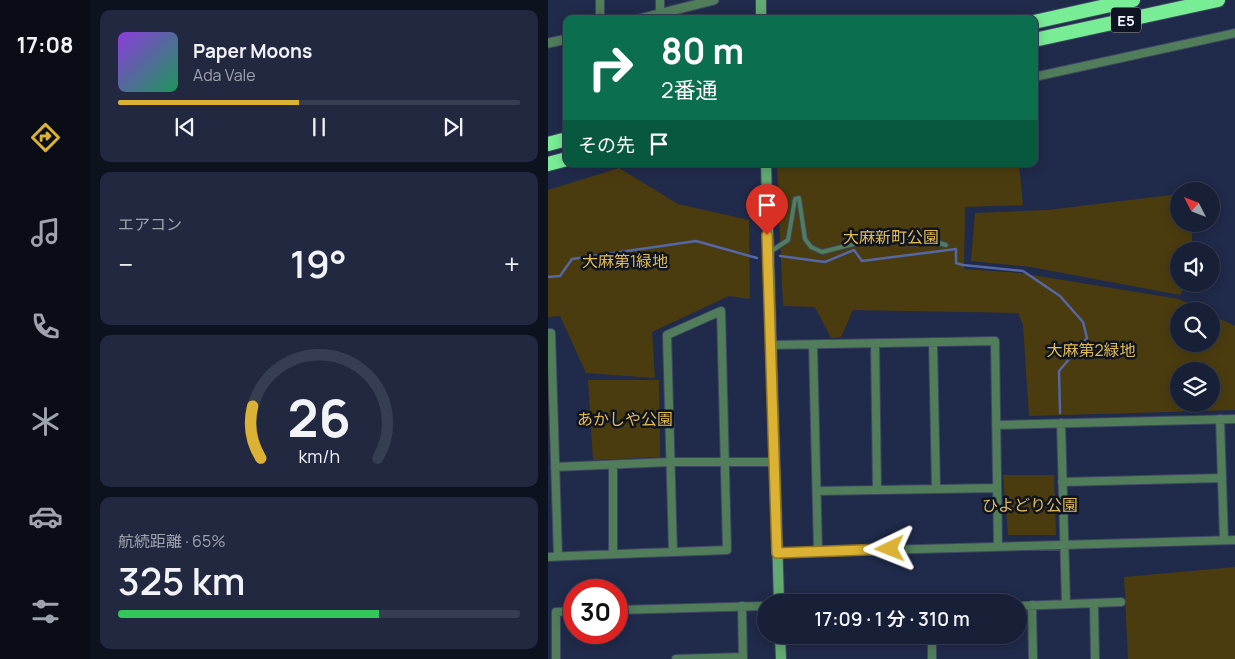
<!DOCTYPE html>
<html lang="ja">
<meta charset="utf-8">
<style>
body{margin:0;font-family:Manrope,"Noto Sans JP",sans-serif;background:#212840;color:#f1f3f6;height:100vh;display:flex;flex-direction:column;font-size:19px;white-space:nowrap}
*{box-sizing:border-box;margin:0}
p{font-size:16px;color:#9fa3ae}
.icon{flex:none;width:28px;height:28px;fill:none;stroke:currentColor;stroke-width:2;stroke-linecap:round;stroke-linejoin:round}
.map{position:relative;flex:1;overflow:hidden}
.panel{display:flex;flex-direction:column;gap:10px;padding:10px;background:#0d121f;width:458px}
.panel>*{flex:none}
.banner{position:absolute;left:15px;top:15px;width:475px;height:152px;border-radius:10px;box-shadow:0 2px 12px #0003,0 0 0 1px #363e53;background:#0b6e4f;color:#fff;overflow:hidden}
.needle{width:32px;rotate:312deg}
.buttons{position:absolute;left:622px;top:182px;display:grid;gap:10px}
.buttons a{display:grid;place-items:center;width:50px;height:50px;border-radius:50%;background:#182038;box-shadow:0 2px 12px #0003,0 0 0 1px #363e53;font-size:25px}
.speed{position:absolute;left:15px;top:579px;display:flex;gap:10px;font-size:25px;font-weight:700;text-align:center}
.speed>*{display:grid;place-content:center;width:65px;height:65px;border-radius:50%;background:#182038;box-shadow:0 2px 12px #0003,0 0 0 1px #363e53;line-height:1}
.speed .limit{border:8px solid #d22;background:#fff;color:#111}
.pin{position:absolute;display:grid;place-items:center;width:42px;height:42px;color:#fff;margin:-51px -21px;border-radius:50% 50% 50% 0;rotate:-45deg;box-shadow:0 0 5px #0007}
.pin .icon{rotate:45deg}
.me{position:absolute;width:55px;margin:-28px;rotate:268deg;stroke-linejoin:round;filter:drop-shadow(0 0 4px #0008)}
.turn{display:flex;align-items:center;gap:18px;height:105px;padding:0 15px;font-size:22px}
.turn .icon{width:65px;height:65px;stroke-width:2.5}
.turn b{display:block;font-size:35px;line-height:42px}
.then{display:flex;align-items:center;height:48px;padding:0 15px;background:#0003;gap:10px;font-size:19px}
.big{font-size:38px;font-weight:600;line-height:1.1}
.panel .widget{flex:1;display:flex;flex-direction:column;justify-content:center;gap:8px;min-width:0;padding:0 18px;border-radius:10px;background:#212840}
.panel .dial{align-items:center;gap:0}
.dial svg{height:130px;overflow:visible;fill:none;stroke:#363e53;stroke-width:7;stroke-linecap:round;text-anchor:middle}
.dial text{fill:#f1f3f6;stroke:none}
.song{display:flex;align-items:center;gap:15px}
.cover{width:60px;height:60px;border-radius:8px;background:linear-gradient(135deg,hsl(270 70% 55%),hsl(150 70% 35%))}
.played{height:5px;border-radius:2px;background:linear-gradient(90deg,#dbb233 45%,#363e53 45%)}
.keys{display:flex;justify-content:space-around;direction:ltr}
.heat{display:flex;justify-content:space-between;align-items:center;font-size:28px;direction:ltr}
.charge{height:8px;border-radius:4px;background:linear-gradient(90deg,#34c759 65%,#363e53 0)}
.trip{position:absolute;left:209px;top:594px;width:270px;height:50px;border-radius:25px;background:#182038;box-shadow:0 2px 12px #0003,0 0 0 1px #363e53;font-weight:600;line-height:50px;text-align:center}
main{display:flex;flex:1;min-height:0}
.tab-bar{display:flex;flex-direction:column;width:90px;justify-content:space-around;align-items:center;background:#0a0d16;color:#9fa3ae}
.tab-bar .icon{width:35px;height:35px}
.tab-bar .current{color:#dbb233}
.tab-bar b{font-size:22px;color:#f1f3f6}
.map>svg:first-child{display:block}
.green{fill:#4b3c10;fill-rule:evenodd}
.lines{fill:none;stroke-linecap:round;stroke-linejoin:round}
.stream{stroke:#5467a6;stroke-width:2.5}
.service-casing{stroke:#3d4663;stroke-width:6}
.minor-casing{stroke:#3d4663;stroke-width:10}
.tertiary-casing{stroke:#3d4663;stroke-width:11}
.secondary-casing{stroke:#3d4663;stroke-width:12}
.motorway-casing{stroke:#3d4663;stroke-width:16}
.service{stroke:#517d5a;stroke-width:4}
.minor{stroke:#517d5a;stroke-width:8}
.tertiary{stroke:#517d5a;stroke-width:9}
.secondary{stroke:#62aa72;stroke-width:10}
.motorway{stroke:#78ed95;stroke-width:14}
.route-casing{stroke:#8e7421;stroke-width:12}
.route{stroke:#dbb233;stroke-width:9}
.labels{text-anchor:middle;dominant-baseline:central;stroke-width:5;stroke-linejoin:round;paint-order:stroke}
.shield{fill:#0f1422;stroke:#adb1bb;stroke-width:1}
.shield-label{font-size:15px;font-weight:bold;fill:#f1f4fd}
.park-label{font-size:16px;fill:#e2bc50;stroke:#0f1422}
</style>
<main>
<nav class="tab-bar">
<b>17:08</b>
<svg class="icon current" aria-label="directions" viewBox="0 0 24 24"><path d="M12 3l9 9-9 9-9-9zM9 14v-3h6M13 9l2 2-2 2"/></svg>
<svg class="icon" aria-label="music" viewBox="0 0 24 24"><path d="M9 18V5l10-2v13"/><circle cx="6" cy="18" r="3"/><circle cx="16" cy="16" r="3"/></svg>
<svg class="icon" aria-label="phone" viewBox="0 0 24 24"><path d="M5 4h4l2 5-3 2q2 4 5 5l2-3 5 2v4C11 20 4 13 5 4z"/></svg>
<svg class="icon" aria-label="climate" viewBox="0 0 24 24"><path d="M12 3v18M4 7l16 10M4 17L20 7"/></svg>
<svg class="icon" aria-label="car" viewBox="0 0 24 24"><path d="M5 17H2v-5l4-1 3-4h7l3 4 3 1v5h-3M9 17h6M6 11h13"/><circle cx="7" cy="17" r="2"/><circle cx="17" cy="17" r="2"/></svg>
<svg class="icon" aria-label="filters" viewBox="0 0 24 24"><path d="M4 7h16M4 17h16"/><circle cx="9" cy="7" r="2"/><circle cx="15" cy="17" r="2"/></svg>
</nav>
<section class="panel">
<div class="widget">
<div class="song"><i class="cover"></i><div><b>Paper Moons</b><p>Ada Vale</p></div></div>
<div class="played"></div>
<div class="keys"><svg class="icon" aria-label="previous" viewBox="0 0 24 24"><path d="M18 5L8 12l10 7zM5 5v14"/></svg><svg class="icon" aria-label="pause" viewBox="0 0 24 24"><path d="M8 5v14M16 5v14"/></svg><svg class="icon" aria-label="next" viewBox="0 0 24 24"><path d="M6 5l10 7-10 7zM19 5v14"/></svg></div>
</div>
<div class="widget"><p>エアコン</p>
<div class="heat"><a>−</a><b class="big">19°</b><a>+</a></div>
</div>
<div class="widget dial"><svg viewBox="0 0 100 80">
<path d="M14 69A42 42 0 1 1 86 69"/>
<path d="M14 69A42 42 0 0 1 9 37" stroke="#dbb233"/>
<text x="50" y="56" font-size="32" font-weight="700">26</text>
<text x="50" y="72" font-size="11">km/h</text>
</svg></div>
<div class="widget"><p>航続距離 · 65%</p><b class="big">325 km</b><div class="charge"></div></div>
</section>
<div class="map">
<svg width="688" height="659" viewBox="0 0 688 659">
<rect width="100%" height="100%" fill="#202a4a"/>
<path class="green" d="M 229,164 L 471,164 L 475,205 L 417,207 L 416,269 L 472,273 L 631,299 L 656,311 L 631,311 L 631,344 L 664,344 L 664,315 L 687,326 L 687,410 L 481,416 L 475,325 L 470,313 L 305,310 L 293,337 L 283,338 L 267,307 L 235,306 ZM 631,371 L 664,371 L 664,404 L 631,404 Z
M 71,168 L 130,204 L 201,220 L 202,299 L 181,296 L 104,332 L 107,378 L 38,373 L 12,316 L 0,317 L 0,190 Z
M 631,194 L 631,224 L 644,224 L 644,251 L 631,251 L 631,284 L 638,284 L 632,295 L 483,267 L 423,261 L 427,213 L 500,210 Z
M 40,380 L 111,380 L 112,457 L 45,460 Z
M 455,475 L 506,475 L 508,535 L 460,535 Z
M 687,567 L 687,659 L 580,659 L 576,577 Z"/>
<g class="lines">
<path class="stream" d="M 232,256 L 277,262 L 306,250 L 314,261 L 408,249 L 408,263 L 415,265 L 475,271 L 512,296 L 535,322 L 539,338 L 511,371 L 512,413
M 0,277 L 12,276 L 24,259 L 148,241 L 209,258"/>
<defs>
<path id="service" d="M 222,252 L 240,240 L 247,199 L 251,198 L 257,239 L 263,247 L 274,252 L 317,241 L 358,240 L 363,244 L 381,240 L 398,245"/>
<path id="minor" d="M 52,0 L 52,19
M 112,0 L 112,12
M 486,77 L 688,33
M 0,333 L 3,333 L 10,556
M 385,342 L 388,488
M 327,344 L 329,489
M 222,345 L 447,341 L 450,546
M 265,345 L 270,551
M 672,419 L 676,540
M 513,423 L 518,604
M 448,425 L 688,419
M 65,465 L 65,554
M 7,467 L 122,462 L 226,462
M 514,482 L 674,478
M 269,491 L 449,488
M 229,553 L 688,540
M 0,557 C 60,554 120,552 179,550 L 173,311 L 119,335 L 125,552
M 546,603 L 547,659
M 484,605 L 485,659
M 194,606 L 195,659
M 470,606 L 573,602
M 69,610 L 218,606
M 384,635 L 384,659
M 8,659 L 8,612 L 26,611
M 128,659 L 195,657"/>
<path id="tertiary" d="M 91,19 L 166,0
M 0,43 L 19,39"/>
<path id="secondary" d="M 213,0 L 213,19
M 218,164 L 231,602
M 232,635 L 233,659"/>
<path id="motorway" d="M 486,22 L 585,0
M 486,40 L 670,0
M 0,144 L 19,139
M 0,164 L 19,159"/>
</defs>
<use href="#service" class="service-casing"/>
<use href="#minor" class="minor-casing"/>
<use href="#tertiary" class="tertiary-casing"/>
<use href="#secondary" class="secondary-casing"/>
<use href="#motorway" class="motorway-casing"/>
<use href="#service" class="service"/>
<use href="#minor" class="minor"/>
<use href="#tertiary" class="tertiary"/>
<use href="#secondary" class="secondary"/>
<use href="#motorway" class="motorway"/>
</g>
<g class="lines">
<defs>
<path id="route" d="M 219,235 L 229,553 L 342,549"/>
</defs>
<use href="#route" class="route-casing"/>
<use href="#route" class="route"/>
</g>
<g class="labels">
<rect class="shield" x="563" y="7.5" width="30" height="25" rx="4"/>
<g class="shield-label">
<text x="578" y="20">E5</text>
</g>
<g class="park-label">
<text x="343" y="237">大麻新町公園</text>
<text x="77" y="261">大麻第1緑地</text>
<text x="543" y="350">大麻第2緑地</text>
<text x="77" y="419">あかしや公園</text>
<text x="482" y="505">ひよどり公園</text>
</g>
</g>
</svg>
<div class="buttons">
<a><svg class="needle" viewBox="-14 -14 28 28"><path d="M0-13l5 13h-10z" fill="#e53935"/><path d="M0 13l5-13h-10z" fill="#9fa3ae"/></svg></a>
<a><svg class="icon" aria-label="sound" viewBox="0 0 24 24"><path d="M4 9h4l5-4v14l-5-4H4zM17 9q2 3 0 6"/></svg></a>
<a><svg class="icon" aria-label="search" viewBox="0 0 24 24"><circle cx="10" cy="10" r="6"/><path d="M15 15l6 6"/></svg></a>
<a><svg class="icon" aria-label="layers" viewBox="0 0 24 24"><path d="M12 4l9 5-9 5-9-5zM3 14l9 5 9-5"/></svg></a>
</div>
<div class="speed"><div class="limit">30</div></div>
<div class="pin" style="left:219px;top:235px;background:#d93025"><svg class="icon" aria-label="arrive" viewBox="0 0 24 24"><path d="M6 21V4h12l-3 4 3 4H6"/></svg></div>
<svg class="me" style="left:342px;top:549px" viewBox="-20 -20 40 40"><path d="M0-17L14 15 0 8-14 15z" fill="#dbb233" stroke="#fff" stroke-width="4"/></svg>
<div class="trip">17:09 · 1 分 · 310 m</div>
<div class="banner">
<div class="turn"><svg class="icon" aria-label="right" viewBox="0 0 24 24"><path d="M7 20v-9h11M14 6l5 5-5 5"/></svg><div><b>80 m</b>2番通</div></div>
<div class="then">その先<svg class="icon" aria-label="arrive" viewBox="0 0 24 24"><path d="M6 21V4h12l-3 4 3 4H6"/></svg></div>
</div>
</div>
</main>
